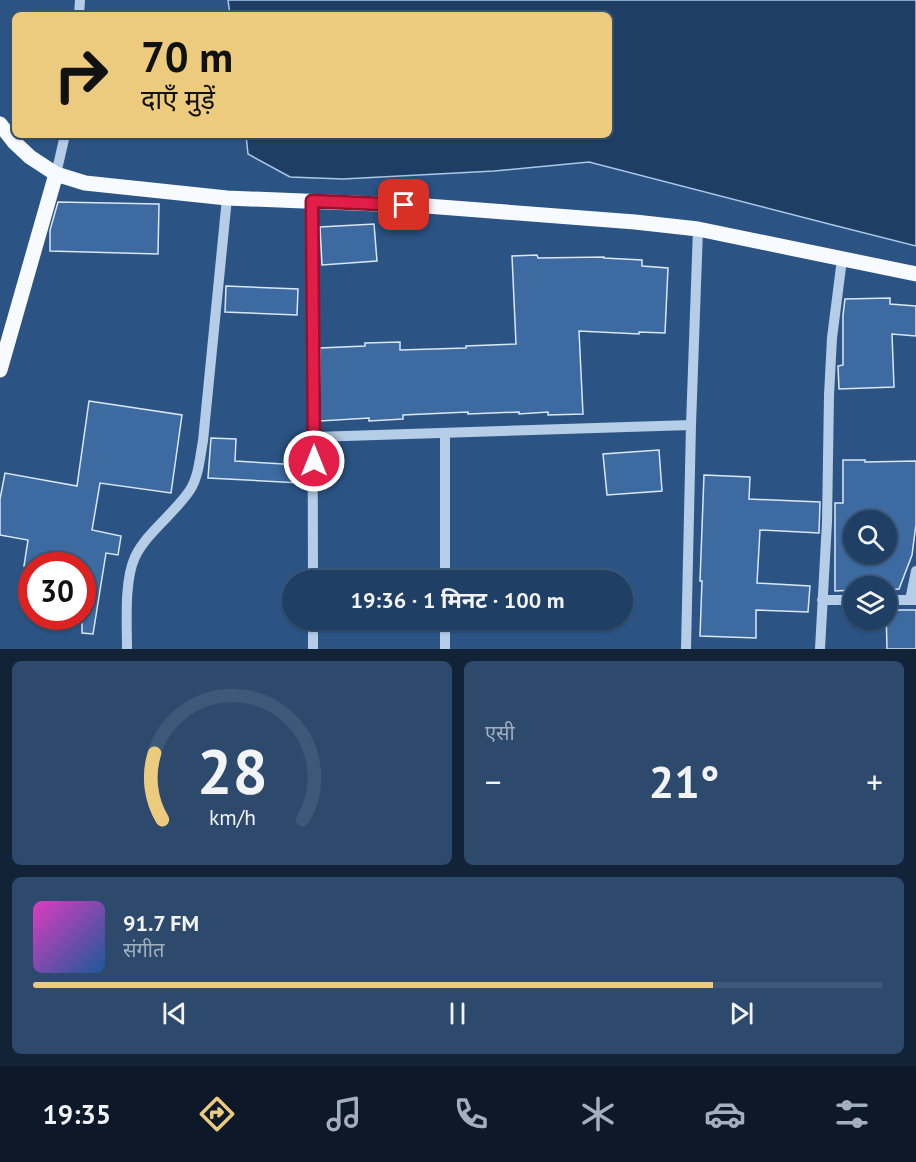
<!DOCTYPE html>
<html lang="hi">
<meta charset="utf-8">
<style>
body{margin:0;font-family:"PT Sans","Noto Sans Devanagari",sans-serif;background:#2d4a6d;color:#f1f3f6;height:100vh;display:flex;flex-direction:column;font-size:22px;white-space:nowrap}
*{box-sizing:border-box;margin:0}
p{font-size:20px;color:#a2afbf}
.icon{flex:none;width:33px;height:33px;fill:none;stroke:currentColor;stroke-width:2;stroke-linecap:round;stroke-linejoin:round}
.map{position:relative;height:649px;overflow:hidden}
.side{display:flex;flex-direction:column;gap:12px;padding:12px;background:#122337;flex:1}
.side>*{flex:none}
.guide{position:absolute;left:12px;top:12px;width:600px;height:126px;border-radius:9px;box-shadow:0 2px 4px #0004,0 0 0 2px #3d5878;background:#edcb7e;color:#111;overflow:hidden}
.controls{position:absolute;left:843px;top:510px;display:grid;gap:12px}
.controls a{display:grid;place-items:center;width:54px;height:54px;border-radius:50%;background:#203f64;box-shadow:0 2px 4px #0004,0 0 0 2px #3d5878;font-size:30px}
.speed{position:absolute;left:18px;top:552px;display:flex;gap:12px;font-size:30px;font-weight:700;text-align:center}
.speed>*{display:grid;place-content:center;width:78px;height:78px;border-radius:50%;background:#203f64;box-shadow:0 2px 4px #0004,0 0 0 2px #3d5878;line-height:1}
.speed .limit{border:9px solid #d22;background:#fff;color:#111}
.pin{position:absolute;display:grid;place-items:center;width:51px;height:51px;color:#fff;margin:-26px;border-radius:12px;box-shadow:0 3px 9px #0006}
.me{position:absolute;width:66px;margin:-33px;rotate:0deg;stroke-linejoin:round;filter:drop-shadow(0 0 4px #0008)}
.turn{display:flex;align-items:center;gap:21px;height:126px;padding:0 30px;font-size:27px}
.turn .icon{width:78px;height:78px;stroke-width:2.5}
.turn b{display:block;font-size:42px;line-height:51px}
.big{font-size:45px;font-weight:700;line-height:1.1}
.side .widget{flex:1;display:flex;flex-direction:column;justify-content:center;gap:9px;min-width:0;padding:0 21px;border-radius:9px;background:#2d4a6d}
.side .dial{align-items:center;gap:0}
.dial svg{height:156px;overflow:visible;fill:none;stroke:#3d5878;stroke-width:7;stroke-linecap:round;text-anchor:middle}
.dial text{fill:#f1f3f6;stroke:none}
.song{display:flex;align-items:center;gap:18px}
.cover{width:72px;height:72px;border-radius:9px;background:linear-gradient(135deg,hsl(310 70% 55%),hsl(210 70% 35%))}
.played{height:6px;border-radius:3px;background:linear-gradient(90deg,#edcb7e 80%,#3d5878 80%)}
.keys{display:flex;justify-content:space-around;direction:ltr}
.heat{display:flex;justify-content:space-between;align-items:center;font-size:33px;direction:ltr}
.side .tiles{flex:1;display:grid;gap:12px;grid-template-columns:1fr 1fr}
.widget:last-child{grid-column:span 2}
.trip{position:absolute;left:282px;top:570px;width:351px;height:60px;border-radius:30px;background:#203f64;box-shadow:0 2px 4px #0004,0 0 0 2px #3d5878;font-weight:700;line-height:60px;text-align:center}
.menu{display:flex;height:96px;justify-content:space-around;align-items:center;background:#0d1928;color:#a2afbf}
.menu .icon{width:42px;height:42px}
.menu .on{color:#edcb7e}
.menu b{font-size:27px;color:#f1f3f6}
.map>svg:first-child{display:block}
.water{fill:#1f3e66;stroke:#abc8e7;stroke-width:1.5}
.building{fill:#3c6aa1;stroke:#d9e7f6;stroke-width:1.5;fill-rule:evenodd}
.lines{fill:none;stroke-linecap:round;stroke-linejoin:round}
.minor{stroke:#b6cde7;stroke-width:10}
.major{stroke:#f7fafe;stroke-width:15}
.route-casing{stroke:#92132f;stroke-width:15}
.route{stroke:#e11d48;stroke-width:10}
</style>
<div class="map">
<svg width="916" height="649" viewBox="0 0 916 649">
<rect width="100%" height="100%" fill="#2b5485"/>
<path class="water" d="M 228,0 L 916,0 L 916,246 L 829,224 L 589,162 L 494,171 L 343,179 L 290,177 L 248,154 L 246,135 L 609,135 L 609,15 L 230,15 Z"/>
<path class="building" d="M 58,202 L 159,204 L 158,254 L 50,251 L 50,230 Z
M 374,224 L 377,261 L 322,265 L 320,227 Z
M 537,255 L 538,258 L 604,257 L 604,258 L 642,260 L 642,266 L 668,268 L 665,333 L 639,332 L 639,334 L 579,331 L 583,414 L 548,415 L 548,412 L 519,414 L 519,412 L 468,414 L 468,412 L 403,415 L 403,419 L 369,421 L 369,418 L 320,421 L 320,348 L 365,346 L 365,343 L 400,342 L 400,350 L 466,348 L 466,346 L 516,344 L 512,256 Z
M 226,286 L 298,289 L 297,315 L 225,312 Z
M 890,298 L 890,304 L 916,306 L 916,336 L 892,334 L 894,387 L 839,389 L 838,366 L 843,365 L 843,315 L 845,299 Z
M 89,401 L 182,415 L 171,493 L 100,483 L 92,530 L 121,536 L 118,555 L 106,553 L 93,634 L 82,633 L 82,566 L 24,566 L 28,540 L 0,535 L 0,499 L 5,473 L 77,486 Z
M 211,438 L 236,439 L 235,461 L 300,465 L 300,483 L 208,478 Z
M 659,450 L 662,491 L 607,495 L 603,454 Z
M 843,460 L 865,460 L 865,462 L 916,461 L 916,524 L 912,555 L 899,589 L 886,590 L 886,586 L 854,586 L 854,590 L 835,591 L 835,503 L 843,503 ZM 854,520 L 886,520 L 886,554 L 854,554 Z
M 704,475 L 750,477 L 749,499 L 820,502 L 819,533 L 760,530 L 757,583 L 810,586 L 808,612 L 756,610 L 756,638 L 700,636 L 702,581 L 700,581 Z
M 886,610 L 916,610 L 916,649 L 887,649 Z"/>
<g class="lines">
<path class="minor" d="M 79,15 L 80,0
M 56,174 L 65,135
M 312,201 L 313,580
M 445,433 L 445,580
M 314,437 L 691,425
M 822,600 L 854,600
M 886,600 L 916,600
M 910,600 L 916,571
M 445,620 L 445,649
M 127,649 C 127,623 124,581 135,557 C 147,532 175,513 190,490 C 199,476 200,456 203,441 L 227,198
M 313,649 L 313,620
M 686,649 L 691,425 L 698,229
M 820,649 L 827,522 L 829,395 L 832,338 L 842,259"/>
<path class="major" d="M 0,124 L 14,142 L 30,157 L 56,174 L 85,183 L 227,198 L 427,206 L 635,222 L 698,229 L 916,274
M 0,370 L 56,174"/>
</g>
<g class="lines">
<defs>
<path id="route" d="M 314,461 L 312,201 L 404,205"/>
</defs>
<use href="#route" class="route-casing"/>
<use href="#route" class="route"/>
</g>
</svg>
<div class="controls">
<a><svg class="icon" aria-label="search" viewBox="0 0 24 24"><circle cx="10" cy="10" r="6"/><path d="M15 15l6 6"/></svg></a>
<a><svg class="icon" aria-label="layers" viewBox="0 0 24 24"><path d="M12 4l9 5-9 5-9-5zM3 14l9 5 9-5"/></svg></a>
</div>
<div class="speed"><div class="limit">30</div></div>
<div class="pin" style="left:404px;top:205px;background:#d93025"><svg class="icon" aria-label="arrive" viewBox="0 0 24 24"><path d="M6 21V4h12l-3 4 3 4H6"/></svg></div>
<svg class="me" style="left:314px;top:461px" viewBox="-20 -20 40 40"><circle r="17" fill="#e11d48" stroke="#fff" stroke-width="3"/><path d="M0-11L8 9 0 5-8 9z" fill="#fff"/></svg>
<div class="trip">19:36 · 1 मिनट · 100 m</div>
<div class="guide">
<div class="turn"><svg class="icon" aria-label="right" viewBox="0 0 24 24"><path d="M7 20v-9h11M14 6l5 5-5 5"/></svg><div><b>70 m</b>दाएँ मुड़ें</div></div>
</div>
</div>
<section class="side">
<div class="tiles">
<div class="widget dial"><svg viewBox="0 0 100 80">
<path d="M14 69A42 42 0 1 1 86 69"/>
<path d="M14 69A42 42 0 0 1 10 35" stroke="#edcb7e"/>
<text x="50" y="56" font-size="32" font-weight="700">28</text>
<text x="50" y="72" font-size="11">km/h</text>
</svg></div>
<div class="widget"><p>एसी</p>
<div class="heat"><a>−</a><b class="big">21°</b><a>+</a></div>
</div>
<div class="widget">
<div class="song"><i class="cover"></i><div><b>91.7 FM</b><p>संगीत</p></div></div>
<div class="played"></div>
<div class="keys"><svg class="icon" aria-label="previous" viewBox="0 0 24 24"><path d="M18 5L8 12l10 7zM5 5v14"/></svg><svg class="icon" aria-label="pause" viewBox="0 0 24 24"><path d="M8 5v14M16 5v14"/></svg><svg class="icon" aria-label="next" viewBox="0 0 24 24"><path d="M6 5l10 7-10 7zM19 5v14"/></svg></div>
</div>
</div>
</section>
<nav class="menu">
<b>19:35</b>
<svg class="icon on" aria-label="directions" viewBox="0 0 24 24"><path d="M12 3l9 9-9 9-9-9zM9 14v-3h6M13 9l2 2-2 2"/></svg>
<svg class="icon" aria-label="music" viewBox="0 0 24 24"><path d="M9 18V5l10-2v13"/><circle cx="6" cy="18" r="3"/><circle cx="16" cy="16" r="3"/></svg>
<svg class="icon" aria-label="phone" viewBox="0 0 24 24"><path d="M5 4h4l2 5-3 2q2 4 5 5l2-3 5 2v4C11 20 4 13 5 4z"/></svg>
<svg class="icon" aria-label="climate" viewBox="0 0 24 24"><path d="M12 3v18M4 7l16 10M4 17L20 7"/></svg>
<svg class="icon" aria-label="car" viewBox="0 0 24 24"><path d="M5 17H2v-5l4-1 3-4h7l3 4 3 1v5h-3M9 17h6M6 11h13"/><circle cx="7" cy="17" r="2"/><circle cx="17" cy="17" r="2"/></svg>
<svg class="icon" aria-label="filters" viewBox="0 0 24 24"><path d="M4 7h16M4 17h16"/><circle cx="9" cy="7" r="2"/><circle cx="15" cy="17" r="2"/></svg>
</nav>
